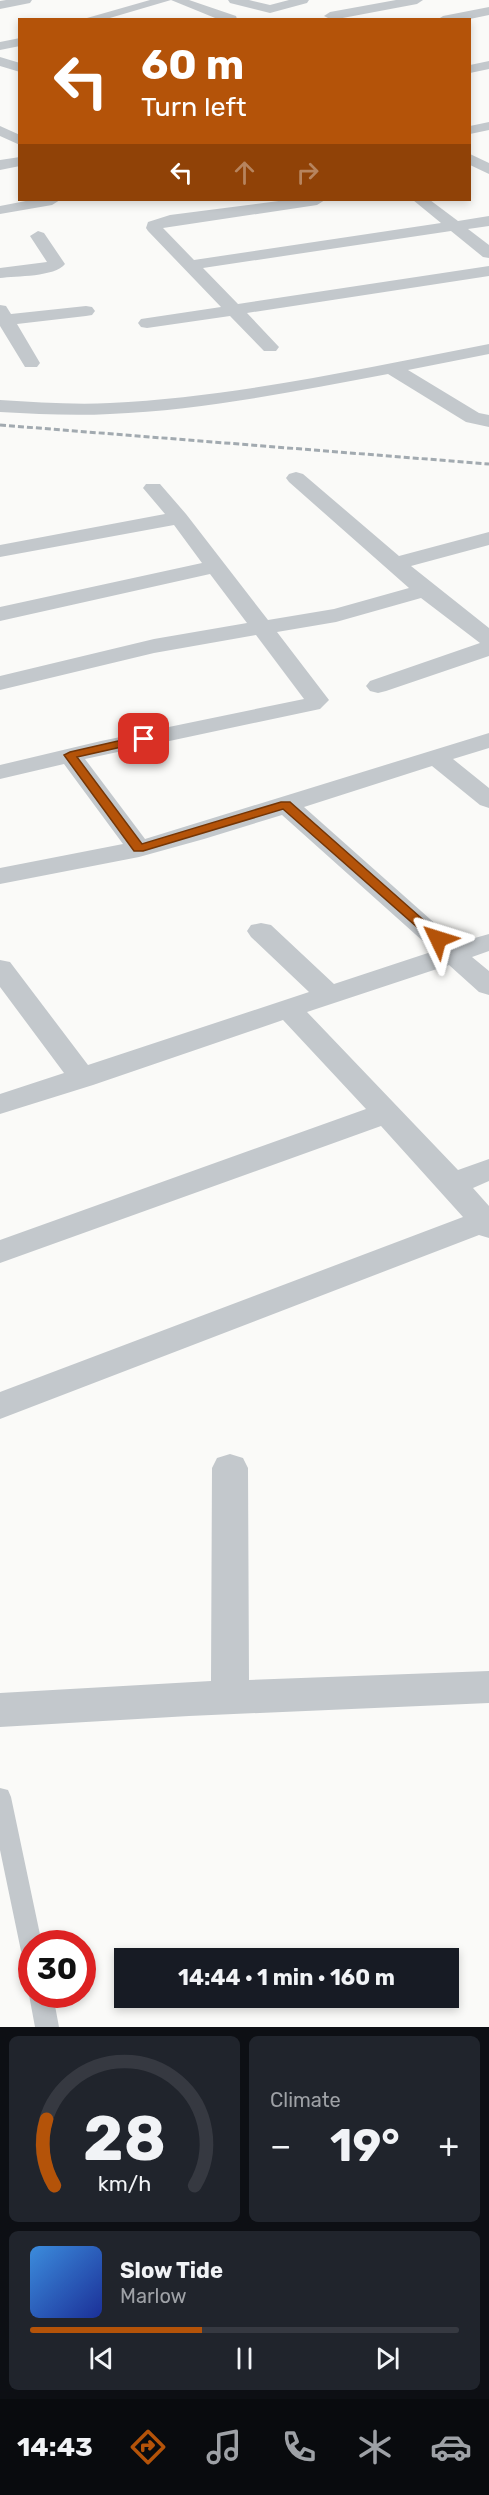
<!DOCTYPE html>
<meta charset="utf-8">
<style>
body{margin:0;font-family:Rubik,sans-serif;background:#20242c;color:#f1f3f6;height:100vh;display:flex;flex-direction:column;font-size:22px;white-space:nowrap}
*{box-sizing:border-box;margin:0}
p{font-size:20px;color:#9ea1a6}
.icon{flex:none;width:33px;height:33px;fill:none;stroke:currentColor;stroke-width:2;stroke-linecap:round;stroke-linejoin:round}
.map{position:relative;height:2027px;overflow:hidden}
.sheet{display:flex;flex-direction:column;gap:9px;padding:9px;background:#0d0f14;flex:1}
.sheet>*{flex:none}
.top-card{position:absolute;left:18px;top:18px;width:453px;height:183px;border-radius:0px;box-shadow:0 3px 9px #0003;background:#b45309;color:#fff;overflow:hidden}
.speed{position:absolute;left:18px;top:1930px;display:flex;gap:12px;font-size:30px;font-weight:700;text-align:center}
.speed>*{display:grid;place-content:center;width:78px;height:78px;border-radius:50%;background:#171b24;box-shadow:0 3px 9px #0003;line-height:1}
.speed .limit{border:9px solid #d22;background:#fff;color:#111}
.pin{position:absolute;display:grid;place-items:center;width:51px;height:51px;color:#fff;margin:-26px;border-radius:12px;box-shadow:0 3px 9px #0006}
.me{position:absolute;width:66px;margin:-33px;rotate:311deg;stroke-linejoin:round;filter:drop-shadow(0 0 4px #0008)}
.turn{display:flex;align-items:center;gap:21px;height:126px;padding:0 24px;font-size:27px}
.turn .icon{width:78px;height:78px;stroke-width:2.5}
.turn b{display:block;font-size:42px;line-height:51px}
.lanes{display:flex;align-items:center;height:57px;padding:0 24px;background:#0003;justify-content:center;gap:30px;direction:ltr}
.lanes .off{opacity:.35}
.big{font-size:45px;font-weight:700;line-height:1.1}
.sheet .widget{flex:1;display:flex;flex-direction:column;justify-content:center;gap:9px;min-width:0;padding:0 21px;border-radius:9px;background:#20242c}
.sheet .dial{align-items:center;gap:0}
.dial svg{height:156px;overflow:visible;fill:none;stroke:#363941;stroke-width:7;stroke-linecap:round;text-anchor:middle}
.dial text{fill:#f1f3f6;stroke:none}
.song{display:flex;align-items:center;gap:18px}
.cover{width:72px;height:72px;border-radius:9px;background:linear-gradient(135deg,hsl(210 70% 55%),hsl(230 70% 35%))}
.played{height:6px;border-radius:3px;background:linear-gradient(90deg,#b45309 40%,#363941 40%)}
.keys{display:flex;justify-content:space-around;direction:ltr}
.heat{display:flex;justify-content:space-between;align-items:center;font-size:33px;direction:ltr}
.sheet .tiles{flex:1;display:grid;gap:9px;grid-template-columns:1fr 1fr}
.widget:last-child{grid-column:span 2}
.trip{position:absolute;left:114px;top:1948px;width:345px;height:60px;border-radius:0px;background:#171b24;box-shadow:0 3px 9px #0003;font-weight:700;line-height:60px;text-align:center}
.tabs{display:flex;height:96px;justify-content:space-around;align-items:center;background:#090b0e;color:#9ea1a6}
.tabs .icon{width:42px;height:42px}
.tabs .active{color:#b45309}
.tabs b{font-size:27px;color:#f1f3f6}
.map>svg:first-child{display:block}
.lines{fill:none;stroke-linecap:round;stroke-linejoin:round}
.lane{fill:#c3c8cc;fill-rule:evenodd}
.street{fill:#c3c8cc;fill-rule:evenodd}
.rail{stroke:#a2aab0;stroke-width:3;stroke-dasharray:6 3;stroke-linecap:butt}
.route{fill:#b45309;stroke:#753606;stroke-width:1.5}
</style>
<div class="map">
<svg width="489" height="2027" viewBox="0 0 489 2027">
<rect width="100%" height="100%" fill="#fafaf8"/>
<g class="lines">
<path class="lane" d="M 0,1788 L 8,1790 L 11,1797 L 42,1944 L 32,1944 L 32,1961 L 24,1959 L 21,1951 L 0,1850 Z
M 32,1990 L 32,1995 L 53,1995 L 59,2027 L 35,2027 L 29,1995 Z"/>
<path class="street" d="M 6,0 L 32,0 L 30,3 L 0,9 L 0,1 Z
M 150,0 L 189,0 L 236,16 L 237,19 L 220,20 L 171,0 L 103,20 L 80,20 Z
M 228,0 L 249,0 L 270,5 L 289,0 L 309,0 L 307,3 L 270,13 L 230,3 Z
M 396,0 L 423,0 L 417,4 L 332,20 L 324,16 L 330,12 Z
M 489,7 L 489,15 L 465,20 L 437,20 L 443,16 Z
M 20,38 L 20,46 L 0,50 L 0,42 Z
M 0,57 L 20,63 L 20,72 L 0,66 Z
M 489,61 L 489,69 L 470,73 L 470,65 Z
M 489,122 L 489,130 L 470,134 L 470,126 Z
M 0,126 L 20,135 L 20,145 L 0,136 Z
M 470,154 L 489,163 L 489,174 L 470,165 Z
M 20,157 L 20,166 L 0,170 L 0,160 Z
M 31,200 L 60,200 L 52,205 L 0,214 L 0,206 Z
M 286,200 L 325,200 L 317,205 L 163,228 L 194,260 L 441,223 L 413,200 L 430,200 L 458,221 L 489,216 L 489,226 L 468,229 L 489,245 L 489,258 L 483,257 L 451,231 L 203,268 L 238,304 L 489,266 L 489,276 L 247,313 L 279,347 L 276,351 L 264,351 L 230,316 L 147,328 L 141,327 L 138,323 L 141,319 L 221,307 L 148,231 L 146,228 L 148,222 L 170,215 Z
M 38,231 L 44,233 L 65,264 C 55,277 16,276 0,278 L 0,268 L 47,262 L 30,236 Z
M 0,305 L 6,306 L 11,314 L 86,306 L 92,307 L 95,311 L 92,315 L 86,316 L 17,324 L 40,363 L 37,367 L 25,367 L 0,326 Z
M 489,344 L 489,354 L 408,370 L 479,413 L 489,415 L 489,427 L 466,422 L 388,374 C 297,391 204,410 110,414 C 74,416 37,414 0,412 L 0,400 C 36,402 73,405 110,403 C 237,397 364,368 489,344 Z
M 296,472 L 303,474 L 399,556 L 489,532 L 489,545 L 411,566 L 489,628 L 489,656 L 386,691 L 378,693 L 370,691 L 366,686 L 370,681 L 480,643 L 421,598 L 336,622 L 277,632 L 329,700 L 320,709 L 85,759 L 145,839 L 489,733 L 489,748 L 453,759 L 489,788 L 489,808 L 480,805 L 432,766 L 304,807 L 457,943 L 489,934 L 489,951 L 472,957 L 489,971 L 489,995 L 479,992 L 449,965 L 307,1012 L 458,1170 L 489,1159 L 489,1181 L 473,1188 L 489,1206 L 489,1238 L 479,1235 L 0,1419 L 0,1392 L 463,1217 L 381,1126 L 0,1263 L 0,1240 L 366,1109 L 283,1020 L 93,1085 L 0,1114 L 0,1094 L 64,1073 L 0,987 L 0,960 L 10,962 L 88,1065 L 309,992 L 251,937 L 247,931 L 251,925 L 261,923 L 271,925 L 334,984 L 434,951 L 282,815 L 204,839 L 139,857 L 0,884 L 0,868 L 123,844 L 64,764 L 0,779 L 0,765 L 101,741 L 304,699 L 256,635 L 154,653 L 0,690 L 0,676 L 154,639 L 247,623 L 210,574 L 0,621 L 0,607 L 202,563 L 174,525 L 0,557 L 0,545 L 165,514 L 143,488 L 146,484 L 160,484 L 186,514 L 268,620 L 334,609 L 409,588 L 289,482 L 286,478 L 289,474 Z
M 230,1454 L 243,1458 L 248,1468 L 249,1680 L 489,1671 L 489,1703 L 189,1716 L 0,1727 L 0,1693 L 211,1681 L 212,1468 L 217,1458 Z"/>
<path class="rail" d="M 0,425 L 489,464"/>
</g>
<path class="route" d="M 144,735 L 150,739 L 148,741 L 77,757 L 142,844 L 281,802 L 290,802 L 445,939 L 438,943 L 434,942 L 283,809 L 143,851 L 134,851 L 64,755 L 70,752 Z"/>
</svg>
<div class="speed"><div class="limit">30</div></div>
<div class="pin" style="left:144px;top:739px;background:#d93025"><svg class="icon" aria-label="arrive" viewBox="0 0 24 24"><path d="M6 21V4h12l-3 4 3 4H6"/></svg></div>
<svg class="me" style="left:438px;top:939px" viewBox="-20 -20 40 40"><path d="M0-17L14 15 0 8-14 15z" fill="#b45309" stroke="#fff" stroke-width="4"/></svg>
<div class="trip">14:44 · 1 min · 160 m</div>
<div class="top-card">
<div class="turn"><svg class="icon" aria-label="left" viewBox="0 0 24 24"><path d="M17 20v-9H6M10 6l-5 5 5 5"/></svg><div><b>60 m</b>Turn left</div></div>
<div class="lanes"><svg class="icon" aria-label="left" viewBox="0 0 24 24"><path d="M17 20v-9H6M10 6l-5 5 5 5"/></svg><svg class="icon off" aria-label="ahead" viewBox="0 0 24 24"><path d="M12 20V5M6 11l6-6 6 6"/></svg><svg class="icon off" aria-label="right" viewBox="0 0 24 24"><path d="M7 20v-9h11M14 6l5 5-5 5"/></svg></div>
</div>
</div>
<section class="sheet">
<div class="tiles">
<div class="widget dial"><svg viewBox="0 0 100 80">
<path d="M14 69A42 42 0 1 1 86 69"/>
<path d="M14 69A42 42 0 0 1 10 35" stroke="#b45309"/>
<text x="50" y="56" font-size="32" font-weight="700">28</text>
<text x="50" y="72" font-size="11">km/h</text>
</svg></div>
<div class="widget"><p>Climate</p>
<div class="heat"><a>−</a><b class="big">19°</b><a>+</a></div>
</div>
<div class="widget">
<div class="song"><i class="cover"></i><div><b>Slow Tide</b><p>Marlow</p></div></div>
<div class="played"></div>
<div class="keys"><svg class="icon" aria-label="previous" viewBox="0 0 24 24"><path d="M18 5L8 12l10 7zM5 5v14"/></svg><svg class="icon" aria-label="pause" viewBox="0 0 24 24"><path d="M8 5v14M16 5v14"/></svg><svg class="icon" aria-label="next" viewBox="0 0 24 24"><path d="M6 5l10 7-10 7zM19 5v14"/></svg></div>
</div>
</div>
</section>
<nav class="tabs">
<b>14:43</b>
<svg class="icon active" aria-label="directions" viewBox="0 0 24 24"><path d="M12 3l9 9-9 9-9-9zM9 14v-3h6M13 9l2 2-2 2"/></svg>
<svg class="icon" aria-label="music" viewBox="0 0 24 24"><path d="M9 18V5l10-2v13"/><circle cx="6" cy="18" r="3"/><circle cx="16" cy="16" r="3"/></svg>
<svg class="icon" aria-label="phone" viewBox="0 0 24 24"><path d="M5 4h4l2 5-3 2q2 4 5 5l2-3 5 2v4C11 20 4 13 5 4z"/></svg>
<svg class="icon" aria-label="climate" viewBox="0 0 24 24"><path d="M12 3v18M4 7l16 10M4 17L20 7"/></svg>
<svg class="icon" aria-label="car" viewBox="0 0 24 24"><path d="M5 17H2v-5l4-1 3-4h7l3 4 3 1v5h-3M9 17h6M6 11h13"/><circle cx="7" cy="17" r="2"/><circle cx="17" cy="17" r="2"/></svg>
</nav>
